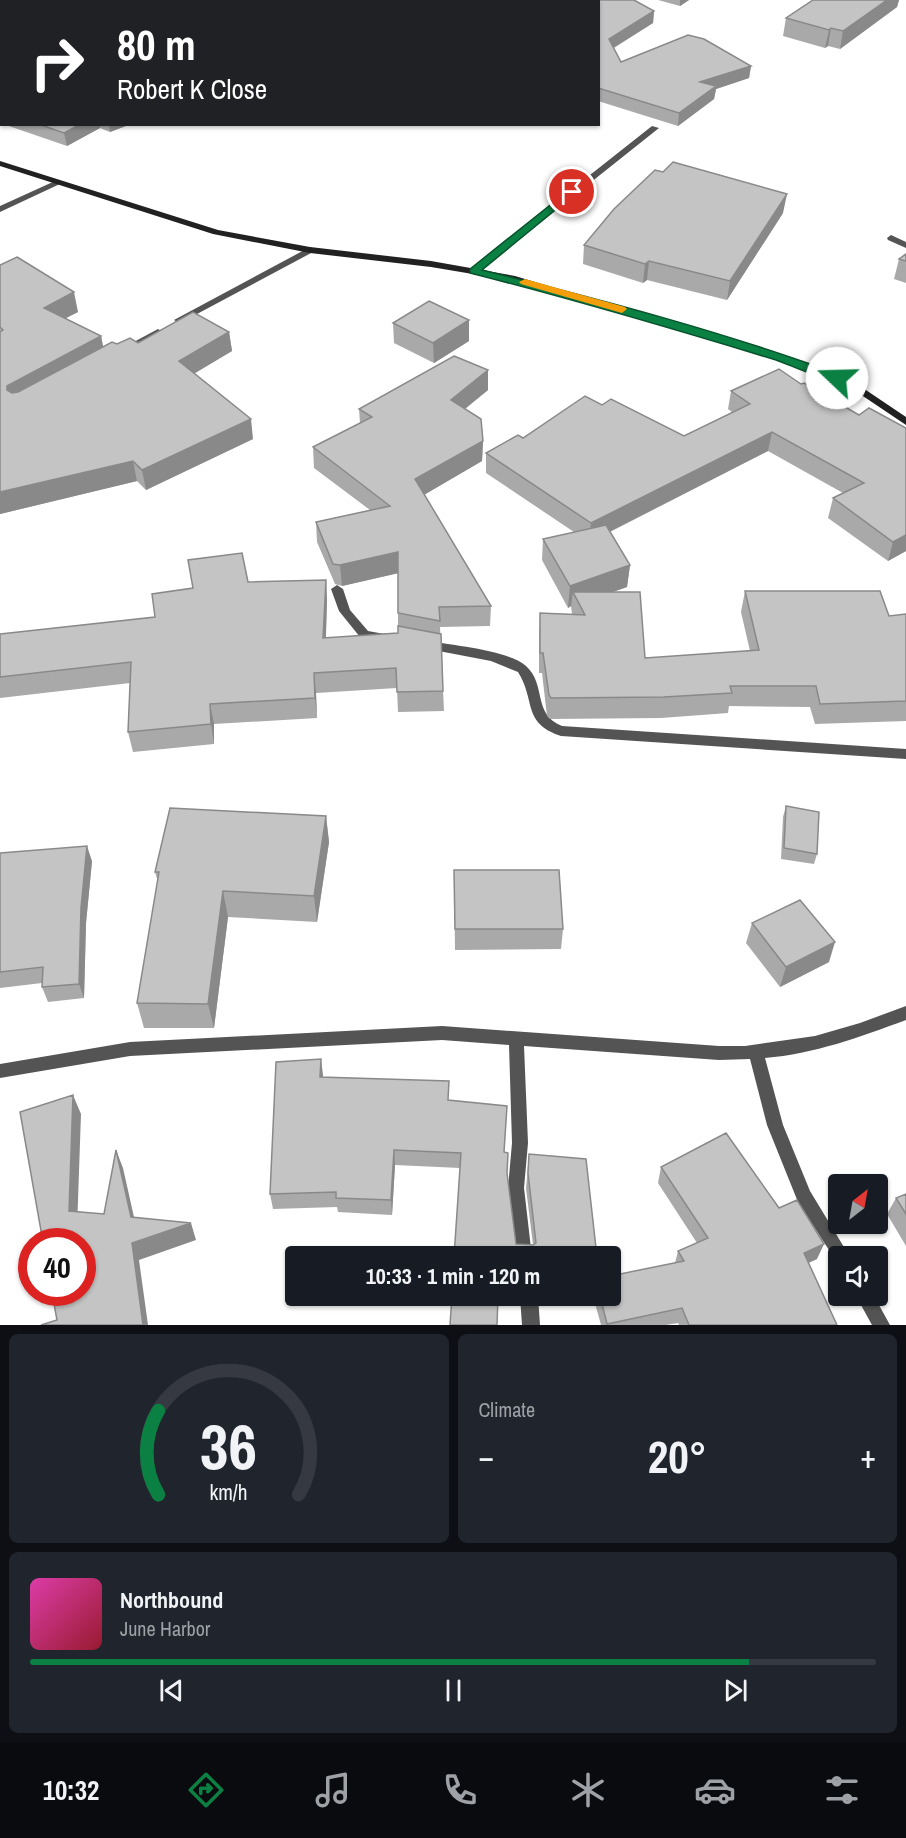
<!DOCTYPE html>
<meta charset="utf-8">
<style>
body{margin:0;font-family:"Archivo Narrow",sans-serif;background:#20242c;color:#f1f3f6;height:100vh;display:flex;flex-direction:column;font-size:22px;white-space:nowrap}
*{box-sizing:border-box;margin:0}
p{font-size:20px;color:#9ea1a6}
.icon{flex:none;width:33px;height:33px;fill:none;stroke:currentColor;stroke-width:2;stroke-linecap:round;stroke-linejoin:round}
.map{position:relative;height:1325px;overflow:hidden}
.panel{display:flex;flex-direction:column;gap:9px;padding:9px;background:#0d0f14;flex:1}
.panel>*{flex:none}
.guide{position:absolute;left:0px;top:0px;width:600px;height:126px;box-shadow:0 2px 4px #0004;background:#202124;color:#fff;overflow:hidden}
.needle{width:39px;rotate:31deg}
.fabs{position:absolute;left:828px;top:1174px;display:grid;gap:12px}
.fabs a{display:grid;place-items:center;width:60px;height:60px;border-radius:6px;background:#171b24;box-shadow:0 2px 4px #0004;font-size:30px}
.speed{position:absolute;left:18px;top:1228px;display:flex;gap:12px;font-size:30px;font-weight:700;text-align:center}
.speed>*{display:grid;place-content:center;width:78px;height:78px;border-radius:50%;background:#171b24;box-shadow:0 2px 4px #0004;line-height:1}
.speed .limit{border:9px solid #d22;background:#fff;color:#111}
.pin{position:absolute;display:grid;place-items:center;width:51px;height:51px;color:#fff;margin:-26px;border:3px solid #fff;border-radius:50%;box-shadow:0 2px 6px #0007}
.me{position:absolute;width:66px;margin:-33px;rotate:291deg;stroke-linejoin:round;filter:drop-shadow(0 0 4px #0008)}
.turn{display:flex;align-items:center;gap:21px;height:126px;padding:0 18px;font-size:27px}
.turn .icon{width:78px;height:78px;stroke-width:2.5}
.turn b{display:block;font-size:42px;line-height:51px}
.big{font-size:45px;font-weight:700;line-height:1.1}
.panel .widget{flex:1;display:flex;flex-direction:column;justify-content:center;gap:9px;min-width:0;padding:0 21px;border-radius:9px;background:#20242c}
.panel .dial{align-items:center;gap:0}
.dial svg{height:156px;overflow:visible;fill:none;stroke:#363941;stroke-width:7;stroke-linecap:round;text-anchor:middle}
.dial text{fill:#f1f3f6;stroke:none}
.song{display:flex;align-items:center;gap:18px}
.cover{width:72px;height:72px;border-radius:9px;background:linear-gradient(135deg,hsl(320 70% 55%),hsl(350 70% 35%))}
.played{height:6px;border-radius:3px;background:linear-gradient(90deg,#0b8043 85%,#363941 85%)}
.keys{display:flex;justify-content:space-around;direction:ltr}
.heat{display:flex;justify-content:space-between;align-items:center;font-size:33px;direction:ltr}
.panel .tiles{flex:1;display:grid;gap:9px;grid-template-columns:1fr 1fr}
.widget:last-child{grid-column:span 2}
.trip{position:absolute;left:285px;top:1246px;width:336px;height:60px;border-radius:6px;background:#171b24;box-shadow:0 2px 4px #0004;font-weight:700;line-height:60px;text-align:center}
.tabs{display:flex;height:96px;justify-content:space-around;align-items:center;background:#090b0e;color:#9ea1a6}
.tabs .icon{width:42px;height:42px}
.tabs .on{color:#0b8043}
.tabs b{font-size:27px;color:#f1f3f6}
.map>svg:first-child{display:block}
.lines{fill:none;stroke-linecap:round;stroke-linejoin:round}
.street{fill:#545454;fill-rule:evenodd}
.secondary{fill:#212121;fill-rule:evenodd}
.wall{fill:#a9a9a9}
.shaded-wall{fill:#898989}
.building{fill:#c4c4c4;stroke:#898989;stroke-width:1.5}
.route{fill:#0b8043;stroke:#07532c;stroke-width:1.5}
.slow{fill:#f59e0b}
</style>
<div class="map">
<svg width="906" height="1325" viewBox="0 0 906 1325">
<rect width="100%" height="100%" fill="#fff"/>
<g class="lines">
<path class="street" d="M 652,126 L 659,128 L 477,273 L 471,273 L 471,269 Z
M 55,181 L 62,183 L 0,212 L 0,206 Z
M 891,235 L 906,242 L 906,248 L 888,240 L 887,238 Z
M 310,247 L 314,250 L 313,252 L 182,322 L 179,323 L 174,320 Z
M 158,329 L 163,332 L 161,334 L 127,352 L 121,352 L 119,350 Z
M 337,585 L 343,589 L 350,610 L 368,631 L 390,635 L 392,638 L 390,641 L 386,642 L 360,637 L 339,611 L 331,589 Z
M 427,641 C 451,645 508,650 526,666 C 547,685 532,714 562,726 L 906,749 L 906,759 L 561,736 C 522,723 536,701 518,672 L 491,661 L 423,648 L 421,645 L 423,642 Z
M 906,1006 L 906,1020 C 860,1037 814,1054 765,1058 L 783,1125 L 810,1191 L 850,1257 L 838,1257 L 838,1264 L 798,1202 L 767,1125 L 750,1059 L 719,1060 L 524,1046 L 528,1143 L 524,1188 L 532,1257 L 516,1257 L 508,1188 L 512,1143 L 509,1045 L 442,1040 L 130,1056 L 0,1078 L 0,1064 L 130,1042 L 442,1026 L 719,1046 L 745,1046 L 815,1036 L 860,1023 Z
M 520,1296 L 538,1296 L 540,1325 L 522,1325 Z
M 856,1296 L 874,1296 L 890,1325 L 872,1325 Z"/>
<path class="secondary" d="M 0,161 L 218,230 L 310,247 L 431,261 L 515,276 L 826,369 L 854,382 L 906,417 L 906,425 L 848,386 L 820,373 L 514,281 L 431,267 L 310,253 L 213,234 L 0,166 Z"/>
</g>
<path class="wall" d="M 0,0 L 634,0 L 654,11 L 653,23 L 614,48 L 621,62 L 688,35 L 704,39 L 751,66 L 749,78 L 716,89 L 714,99 L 678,126 L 598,101 L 598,2 L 2,2 L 2,124 L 0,124 Z
M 658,0 L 689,0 L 680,6 Z
M 813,0 L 899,0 L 897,7 L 840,49 L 828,46 L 825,48 L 783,36 L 786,18 Z
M 3,124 L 131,124 L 110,132 L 100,128 L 67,146 Z
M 783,213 L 727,300 L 647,280 L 643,283 L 583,264 L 584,245 Z
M 906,254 L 906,283 L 894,279 L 899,259 Z
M 0,265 L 78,312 L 65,318 L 101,336 L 103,347 L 117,344 L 229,332 L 232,351 L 194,373 L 253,439 L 146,490 L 137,481 L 0,514 Z
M 393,323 L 469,341 L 434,363 L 394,343 Z
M 488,370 L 488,390 L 465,409 L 483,441 L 482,461 L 424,495 L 491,606 L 490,626 L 440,627 L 444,711 L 398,712 L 397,688 L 316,693 L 317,718 L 214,724 L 214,744 L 133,752 L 128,732 L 130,683 L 0,698 L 0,634 L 155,617 L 248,582 L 326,580 L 327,600 L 326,638 L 398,633 L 398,573 L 342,586 L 335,584 L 317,542 L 316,522 L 370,510 L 314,468 L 313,447 L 360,423 L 359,409 Z
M 801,384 L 859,415 L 906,428 L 906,551 L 888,561 L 828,518 L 833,498 L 843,493 L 768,451 L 610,532 L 630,565 L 627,587 L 612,592 L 645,658 L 750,651 L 741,612 L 745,591 L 889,616 L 906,614 L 906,721 L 815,724 L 810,707 L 729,706 L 728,713 L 661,718 L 550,719 L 547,716 L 542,673 L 539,673 L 539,634 L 540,613 L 572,614 L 571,606 L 568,608 L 542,560 L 543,539 L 574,532 L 486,473 L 486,453 L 602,405 L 684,436 L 732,412 L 728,409 L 731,391 Z
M 786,806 L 817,854 L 814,864 L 781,859 L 783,817 Z
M 326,816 L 329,842 L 317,922 L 228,917 L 214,1028 L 144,1028 L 137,1003 L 158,882 L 155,872 Z
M 0,853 L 92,861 L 86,923 L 84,998 L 48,1002 L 42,987 L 42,983 L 0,988 Z
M 454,870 L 563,929 L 561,949 L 455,950 Z
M 752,923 L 829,962 L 780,987 L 746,943 Z
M 449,1100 L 504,1152 L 516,1244 L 533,1245 L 526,1188 L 529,1154 L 597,1257 L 454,1257 L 460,1168 L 395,1165 L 392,1215 L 338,1212 L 337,1207 L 273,1209 L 270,1194 Z
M 661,1167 L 779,1208 L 817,1259 L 808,1263 L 837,1325 L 679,1325 L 678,1323 L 666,1325 L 601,1325 L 593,1296 L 610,1296 L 675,1263 L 678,1251 L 697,1243 L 658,1183 Z
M 906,1194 L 906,1246 L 887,1214 L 896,1198 Z"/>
<path class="shaded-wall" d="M 680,0 L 689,0 L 680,6 Z
M 887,0 L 899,0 L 897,7 L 840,49 L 843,31 Z
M 654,11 L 653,23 L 608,51 L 609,39 Z
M 831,28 L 828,46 L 825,48 L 829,30 Z
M 751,66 L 749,78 L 716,89 L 714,99 L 678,126 L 679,113 L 700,82 Z
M 81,124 L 100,124 L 100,128 L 67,146 L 64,133 Z
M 109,124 L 131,124 L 110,132 Z
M 787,194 L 783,213 L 727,300 L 730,281 Z
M 649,261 L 647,280 L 643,283 L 645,264 Z
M 74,292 L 78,312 L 49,327 L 44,308 Z
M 469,320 L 469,341 L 434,363 L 433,343 Z
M 229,332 L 232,351 L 182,381 L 179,361 Z
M 101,336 L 105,356 L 12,406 L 7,390 L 7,386 Z
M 488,370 L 488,390 L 451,420 L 451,400 Z
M 251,419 L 253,439 L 146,490 L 142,470 Z
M 772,432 L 768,451 L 589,542 L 591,523 Z
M 483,441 L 482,461 L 415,500 L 415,479 Z
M 133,461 L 137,481 L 0,514 L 0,492 Z
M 906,535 L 906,551 L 888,561 L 893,542 Z
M 398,552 L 399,573 L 342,586 L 340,565 Z
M 630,565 L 627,587 L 579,604 L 573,592 L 571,606 L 568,608 L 570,586 Z
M 326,580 L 327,600 L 325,658 L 323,638 Z
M 314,673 L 316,693 L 317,718 L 315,698 Z
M 210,704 L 214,724 L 214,744 L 211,724 Z
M 326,816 L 329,842 L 317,922 L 314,896 Z
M 87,846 L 92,861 L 86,923 L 84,998 L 79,984 L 81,908 Z
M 223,891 L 228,917 L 214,1028 L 208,1004 Z
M 835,942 L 829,962 L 780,987 L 786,967 Z
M 321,1059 L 323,1075 L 322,1093 L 320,1077 Z
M 73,1095 L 81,1114 L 77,1229 L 69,1211 Z
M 116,1150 L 123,1168 L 138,1235 L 131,1217 Z
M 394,1150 L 395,1165 L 392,1215 L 391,1200 Z
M 191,1223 L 196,1240 L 139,1260 L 148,1325 L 143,1325 L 132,1243 Z
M 824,1244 L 817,1259 L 797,1268 L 804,1253 Z"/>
<path class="building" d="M 0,0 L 634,0 L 654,11 L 609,39 L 621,62 L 688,35 L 704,39 L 751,66 L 700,82 L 716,86 L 679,113 L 598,88 L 598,2 L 2,2 L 2,112 L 0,112 L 0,92 L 1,89 L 0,89 Z
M 813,0 L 887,0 L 843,31 L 831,28 L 829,30 L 786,18 Z
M 38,124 L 81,124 L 64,133 Z
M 673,162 L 787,194 L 730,281 L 649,261 L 645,264 L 584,245 L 614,209 L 655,170 L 663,172 Z
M 906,254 L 906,261 L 899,259 Z
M 17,257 L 74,292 L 44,308 L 101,336 L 7,386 L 7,390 L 12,393 L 18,392 L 112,342 L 117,344 L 130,338 L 138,343 L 193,312 L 229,332 L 179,361 L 251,419 L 142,470 L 133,461 L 0,492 L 0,332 L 3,330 L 0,327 L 0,265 Z
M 429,301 L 469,320 L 433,343 L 393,323 Z
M 454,356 L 488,370 L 451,400 L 481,419 L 483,441 L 415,479 L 491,606 L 439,607 L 440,621 L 398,613 L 398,552 L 340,565 L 333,564 L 316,522 L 390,506 L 313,447 L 372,417 L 359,409 Z
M 779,369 L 801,384 L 804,383 L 859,415 L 869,408 L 906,428 L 906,535 L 893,542 L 833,498 L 864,483 L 772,432 L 591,523 L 486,453 L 518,435 L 523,438 L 585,396 L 602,405 L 611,399 L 684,436 L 750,404 L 731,391 Z
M 606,525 L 630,565 L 570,586 L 543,539 Z
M 242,553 L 248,582 L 326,580 L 323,638 L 398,633 L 398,626 L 441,634 L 443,691 L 397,692 L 396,668 L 314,673 L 315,698 L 210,704 L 211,724 L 128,732 L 131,662 L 0,677 L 0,634 L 155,617 L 152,594 L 193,588 L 188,560 Z
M 745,591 L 880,591 L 889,616 L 906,614 L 906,701 L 820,704 L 816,686 L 730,686 L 732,693 L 664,697 L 551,698 L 549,695 L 543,653 L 540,653 L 540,613 L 585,615 L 573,592 L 640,592 L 645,658 L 759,650 Z
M 786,806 L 819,812 L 817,854 L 784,848 Z
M 170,808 L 326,816 L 314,896 L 223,891 L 208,1004 L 137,1003 L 159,872 L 155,872 Z
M 87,846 L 81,908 L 79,984 L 42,987 L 43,967 L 0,972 L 0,853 Z
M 454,870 L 559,870 L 563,929 L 455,929 Z
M 800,900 L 835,942 L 786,967 L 752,923 Z
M 321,1059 L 320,1077 L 449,1081 L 448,1100 L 507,1106 L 504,1152 L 508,1153 L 507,1173 L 516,1244 L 533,1245 L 536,1243 L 528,1173 L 529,1154 L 586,1159 L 597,1257 L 454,1257 L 461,1153 L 394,1150 L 391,1200 L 336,1198 L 336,1192 L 270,1194 L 276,1062 Z
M 73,1095 L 69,1211 L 104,1214 L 116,1150 L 131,1217 L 191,1223 L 132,1243 L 143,1325 L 41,1325 L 57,1320 L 52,1293 L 82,1293 L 82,1242 L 43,1242 L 20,1112 Z
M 726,1133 L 779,1208 L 797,1200 L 824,1244 L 804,1253 L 837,1325 L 689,1325 L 682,1308 L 607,1324 L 600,1296 L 610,1296 L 610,1276 L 684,1261 L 678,1251 L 708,1238 L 661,1167 Z
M 906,1194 L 906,1214 L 896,1198 Z
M 452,1296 L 498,1296 L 497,1325 L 450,1325 Z"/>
<path class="route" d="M 569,190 L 577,192 L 482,270 C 603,300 724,332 841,375 L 841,380 C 827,383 791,365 776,360 C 674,329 573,299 470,273 L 470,269 Z"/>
<path class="slow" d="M 525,279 L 625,307 L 627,309 L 622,313 L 521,284 L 519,282 Z"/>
</svg>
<div class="fabs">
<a><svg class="needle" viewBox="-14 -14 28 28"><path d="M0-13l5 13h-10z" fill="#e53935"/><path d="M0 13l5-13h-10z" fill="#9ea1a6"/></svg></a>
<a><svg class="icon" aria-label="sound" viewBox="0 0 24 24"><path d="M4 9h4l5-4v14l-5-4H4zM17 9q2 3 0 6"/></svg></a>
</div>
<div class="speed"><div class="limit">40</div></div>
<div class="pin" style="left:572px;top:192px;background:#d93025"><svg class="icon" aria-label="arrive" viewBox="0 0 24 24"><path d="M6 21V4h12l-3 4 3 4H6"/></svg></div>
<svg class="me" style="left:837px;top:378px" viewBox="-20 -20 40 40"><circle r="19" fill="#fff"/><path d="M0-13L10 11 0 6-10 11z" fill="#0b8043"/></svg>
<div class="trip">10:33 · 1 min · 120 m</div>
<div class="guide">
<div class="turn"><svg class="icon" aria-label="right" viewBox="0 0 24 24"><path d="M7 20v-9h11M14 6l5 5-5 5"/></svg><div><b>80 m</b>Robert K Close</div></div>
</div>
</div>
<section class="panel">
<div class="tiles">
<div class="widget dial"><svg viewBox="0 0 100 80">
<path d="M14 69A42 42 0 1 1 86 69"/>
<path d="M14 69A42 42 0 0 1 14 26" stroke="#0b8043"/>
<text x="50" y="56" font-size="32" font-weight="700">36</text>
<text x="50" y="72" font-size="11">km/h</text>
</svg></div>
<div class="widget"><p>Climate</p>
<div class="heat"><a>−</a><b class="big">20°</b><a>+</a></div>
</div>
<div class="widget">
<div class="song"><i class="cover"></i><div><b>Northbound</b><p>June Harbor</p></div></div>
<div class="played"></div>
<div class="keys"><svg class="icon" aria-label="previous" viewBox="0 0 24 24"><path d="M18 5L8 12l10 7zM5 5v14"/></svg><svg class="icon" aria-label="pause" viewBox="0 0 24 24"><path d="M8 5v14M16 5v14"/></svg><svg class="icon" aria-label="next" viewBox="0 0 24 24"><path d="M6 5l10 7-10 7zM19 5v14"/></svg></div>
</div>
</div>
</section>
<nav class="tabs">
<b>10:32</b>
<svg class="icon on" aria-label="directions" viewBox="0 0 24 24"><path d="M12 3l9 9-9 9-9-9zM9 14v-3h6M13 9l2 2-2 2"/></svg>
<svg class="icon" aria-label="music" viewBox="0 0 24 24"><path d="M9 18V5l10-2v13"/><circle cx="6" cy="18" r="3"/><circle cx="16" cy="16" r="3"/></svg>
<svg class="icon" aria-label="phone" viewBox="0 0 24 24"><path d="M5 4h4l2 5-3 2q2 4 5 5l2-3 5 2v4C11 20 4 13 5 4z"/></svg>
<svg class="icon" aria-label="climate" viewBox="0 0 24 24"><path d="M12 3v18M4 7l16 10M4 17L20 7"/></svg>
<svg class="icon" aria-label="car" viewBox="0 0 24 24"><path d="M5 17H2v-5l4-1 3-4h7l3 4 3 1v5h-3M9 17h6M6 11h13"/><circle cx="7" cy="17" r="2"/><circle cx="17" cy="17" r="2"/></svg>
<svg class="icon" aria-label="filters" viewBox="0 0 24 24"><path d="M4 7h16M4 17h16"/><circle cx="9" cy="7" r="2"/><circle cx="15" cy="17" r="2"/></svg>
</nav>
